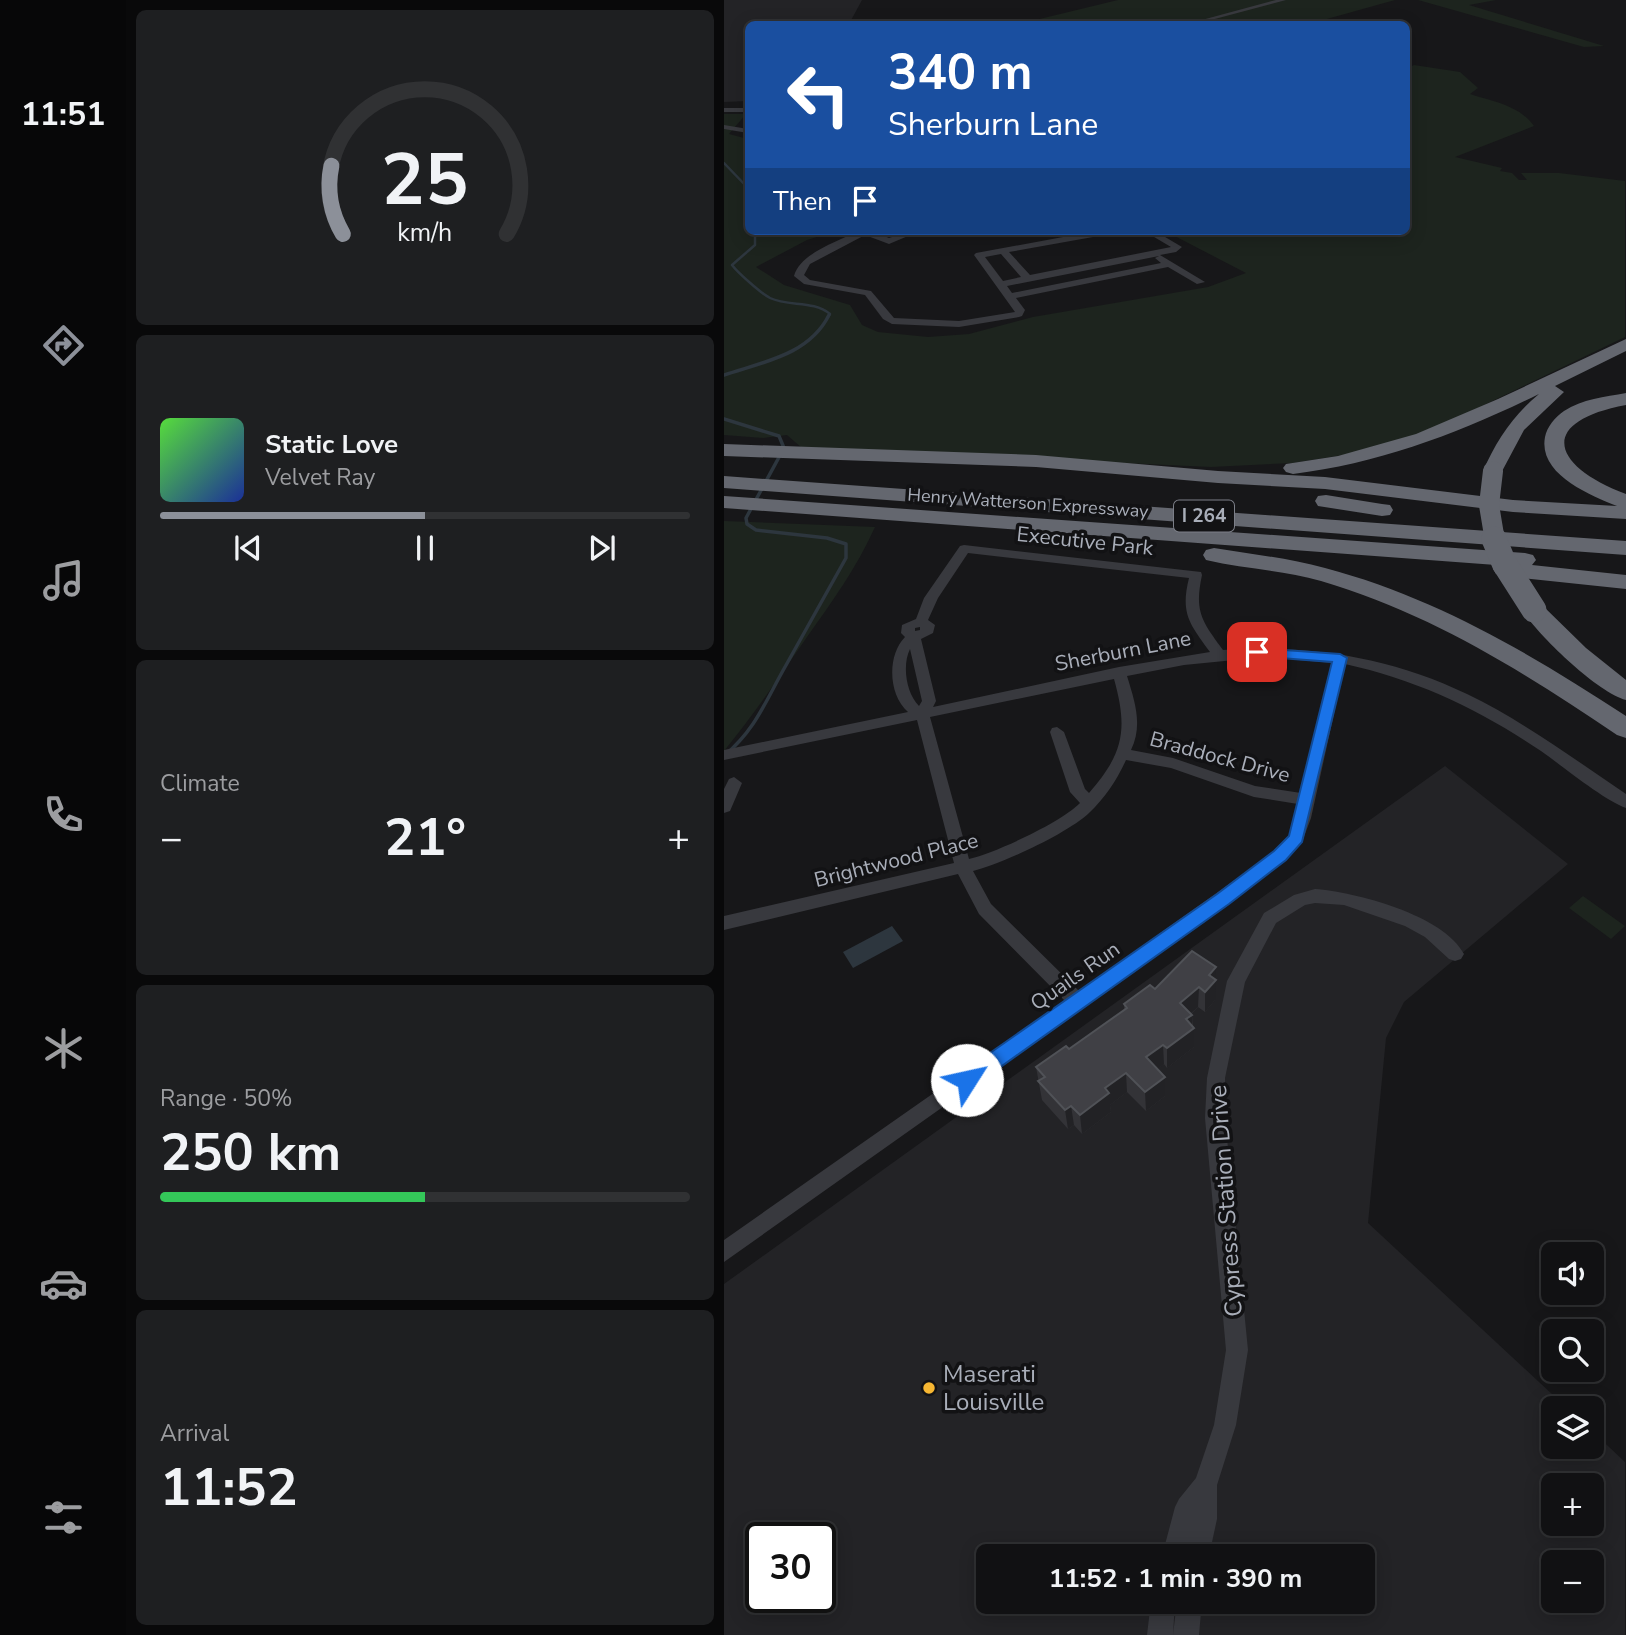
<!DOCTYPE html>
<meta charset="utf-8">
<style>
body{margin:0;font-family:"Nunito Sans",sans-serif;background:#1e1f21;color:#f1f3f6;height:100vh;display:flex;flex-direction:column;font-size:26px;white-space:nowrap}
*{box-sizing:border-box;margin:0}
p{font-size:23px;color:#9c9da0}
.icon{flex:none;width:38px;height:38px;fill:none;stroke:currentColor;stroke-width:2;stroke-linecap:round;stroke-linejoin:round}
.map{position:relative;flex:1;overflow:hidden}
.side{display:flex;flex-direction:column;gap:10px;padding:10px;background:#09090a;width:598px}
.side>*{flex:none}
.banner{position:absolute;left:21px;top:21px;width:665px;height:214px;border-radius:10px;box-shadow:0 4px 18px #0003,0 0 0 2px #303133;background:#1a4fa0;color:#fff;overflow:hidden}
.tools{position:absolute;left:817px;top:1242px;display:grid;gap:14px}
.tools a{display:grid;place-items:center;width:63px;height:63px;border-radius:10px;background:#111113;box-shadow:0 4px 18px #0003,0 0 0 2px #303133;font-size:35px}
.speed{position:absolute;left:21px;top:1522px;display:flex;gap:14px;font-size:35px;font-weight:700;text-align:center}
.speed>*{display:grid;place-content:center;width:91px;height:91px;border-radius:50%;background:#111113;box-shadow:0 4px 18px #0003,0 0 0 2px #303133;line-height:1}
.speed .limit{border:4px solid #111;border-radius:10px;background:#fff;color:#111}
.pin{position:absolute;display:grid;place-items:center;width:60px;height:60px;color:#fff;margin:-30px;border-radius:14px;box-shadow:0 4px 10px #0006}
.me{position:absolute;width:77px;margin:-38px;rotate:55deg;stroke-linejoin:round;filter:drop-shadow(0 0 5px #0008)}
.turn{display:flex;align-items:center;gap:24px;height:147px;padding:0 28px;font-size:32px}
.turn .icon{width:91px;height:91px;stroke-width:2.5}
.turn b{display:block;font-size:49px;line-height:60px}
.then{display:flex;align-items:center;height:66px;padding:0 28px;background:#0003;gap:14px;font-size:26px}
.big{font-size:52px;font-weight:700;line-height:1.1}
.side .widget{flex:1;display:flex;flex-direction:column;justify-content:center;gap:10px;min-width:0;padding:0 24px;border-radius:10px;background:#1e1f21}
.side .dial{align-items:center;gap:0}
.dial svg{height:182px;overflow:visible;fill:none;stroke:#303133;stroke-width:7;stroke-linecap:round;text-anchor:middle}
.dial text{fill:#f1f3f6;stroke:none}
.song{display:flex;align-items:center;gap:21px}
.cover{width:84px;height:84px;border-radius:10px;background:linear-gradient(135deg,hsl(110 70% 55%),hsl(230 70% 35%))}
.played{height:7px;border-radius:4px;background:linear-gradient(90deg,#8c9099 50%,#303133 50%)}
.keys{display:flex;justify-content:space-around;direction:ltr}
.heat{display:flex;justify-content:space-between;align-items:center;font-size:38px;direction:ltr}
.charge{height:10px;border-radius:5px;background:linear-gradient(90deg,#34c759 50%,#303133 0)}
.trip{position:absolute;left:252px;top:1544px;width:399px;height:70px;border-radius:10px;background:#111113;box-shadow:0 4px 18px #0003,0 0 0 2px #303133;font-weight:700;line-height:70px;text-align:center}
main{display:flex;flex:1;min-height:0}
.dock{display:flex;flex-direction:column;width:126px;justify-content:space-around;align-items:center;background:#070708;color:#9c9da0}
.dock .icon{width:49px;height:49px}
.dock .current{color:#8c9099}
.dock b{font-size:32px;color:#f1f3f6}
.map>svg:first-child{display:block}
.built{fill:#232326;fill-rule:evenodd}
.green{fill:#1d241e}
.water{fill:#2d363e}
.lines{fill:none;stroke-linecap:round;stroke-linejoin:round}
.stream-far1{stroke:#2d363e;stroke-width:2.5}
.stream{stroke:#2d363e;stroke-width:3.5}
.street{fill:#38393e;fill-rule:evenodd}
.highway{fill:#64676f;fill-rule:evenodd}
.highway-bridge-far1{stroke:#64676f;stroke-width:20}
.highway-bridge{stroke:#64676f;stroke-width:25}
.wall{fill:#333337}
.shaded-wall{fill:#222225}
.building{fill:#404045;stroke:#505257;stroke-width:2}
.route{fill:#1a73e8;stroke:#114b97;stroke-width:2}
.poi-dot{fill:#f6b632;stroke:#121214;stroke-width:2.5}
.labels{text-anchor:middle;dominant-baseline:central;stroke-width:7;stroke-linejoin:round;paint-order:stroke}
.far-street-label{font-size:18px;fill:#a9aeb9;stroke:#121214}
.shield{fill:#121214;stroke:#7c7f88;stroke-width:2}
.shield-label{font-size:19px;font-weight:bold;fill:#a9aeb9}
.street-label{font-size:21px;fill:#a9aeb9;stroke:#121214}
.near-street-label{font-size:24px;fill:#a9aeb9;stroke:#121214}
.near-poi-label{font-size:24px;fill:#a9aeb9;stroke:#121214;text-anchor:start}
</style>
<main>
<nav class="dock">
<b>11:51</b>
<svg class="icon current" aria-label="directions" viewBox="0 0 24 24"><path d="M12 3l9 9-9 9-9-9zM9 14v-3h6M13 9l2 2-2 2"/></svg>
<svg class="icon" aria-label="music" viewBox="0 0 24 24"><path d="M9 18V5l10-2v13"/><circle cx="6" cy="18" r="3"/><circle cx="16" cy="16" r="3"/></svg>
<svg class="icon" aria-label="phone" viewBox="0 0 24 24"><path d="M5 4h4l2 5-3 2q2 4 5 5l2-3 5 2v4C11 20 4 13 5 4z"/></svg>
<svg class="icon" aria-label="climate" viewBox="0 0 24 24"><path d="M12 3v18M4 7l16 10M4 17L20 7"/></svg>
<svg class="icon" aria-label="car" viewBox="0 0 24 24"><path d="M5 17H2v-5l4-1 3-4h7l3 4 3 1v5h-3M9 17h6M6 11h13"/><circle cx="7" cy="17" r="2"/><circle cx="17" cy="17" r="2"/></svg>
<svg class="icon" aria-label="filters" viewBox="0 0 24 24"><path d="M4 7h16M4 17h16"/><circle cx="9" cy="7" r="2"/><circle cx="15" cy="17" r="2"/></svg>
</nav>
<section class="side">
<div class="widget dial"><svg viewBox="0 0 100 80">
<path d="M14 69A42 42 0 1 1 86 69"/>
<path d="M14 69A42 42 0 0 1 9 39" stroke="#8c9099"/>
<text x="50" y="56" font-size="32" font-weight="700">25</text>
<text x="50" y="72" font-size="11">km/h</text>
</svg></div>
<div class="widget">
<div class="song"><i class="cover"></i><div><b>Static Love</b><p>Velvet Ray</p></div></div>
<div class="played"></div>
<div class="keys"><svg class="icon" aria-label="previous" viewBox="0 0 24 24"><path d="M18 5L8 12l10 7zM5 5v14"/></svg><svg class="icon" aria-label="pause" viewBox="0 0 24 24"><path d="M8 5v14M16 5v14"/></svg><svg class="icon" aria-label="next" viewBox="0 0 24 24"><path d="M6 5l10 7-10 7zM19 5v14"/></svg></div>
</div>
<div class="widget"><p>Climate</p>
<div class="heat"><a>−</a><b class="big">21°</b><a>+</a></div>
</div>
<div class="widget"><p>Range · 50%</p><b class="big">250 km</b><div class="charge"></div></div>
<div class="widget"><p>Arrival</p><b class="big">11:52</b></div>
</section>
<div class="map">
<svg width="902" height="1635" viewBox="0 0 902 1635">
<rect width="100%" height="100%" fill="#171719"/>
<path class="built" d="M 0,0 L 138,0 L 125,24 L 24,24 L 24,101 L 0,102 Z
M 721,766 L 844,864 L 680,1002 L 662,1038 L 644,1223 L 844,1409 L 830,1409 L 830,1447 L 868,1447 L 868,1431 L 901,1462 L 901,1635 L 0,1635 L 0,1284 ZM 830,1486 L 868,1486 L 868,1524 L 830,1524 ZM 37,1538 L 96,1538 L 96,1598 L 37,1598 ZM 264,1556 L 639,1556 L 639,1601 L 264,1601 ZM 830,1563 L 868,1563 L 868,1601 L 830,1601 Z"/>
<path class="green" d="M 394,0 L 671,0 L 585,24 L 295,24 Z
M 694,0 L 772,0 L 745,5 L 880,46 L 860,47 Z
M 690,65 L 736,72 L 754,88 L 746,94 C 770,102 795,105 810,126 L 731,157 L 778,168 L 776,171 L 788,173 L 795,180 L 803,180 L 797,173 L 835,173 L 901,181 L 901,337 L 698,435 L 650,450 L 569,463 L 487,467 L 78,448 L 63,435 L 39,438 L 0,435 L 0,114 L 22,114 L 5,134 L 24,139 L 24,231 L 112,231 L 83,240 L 32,267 L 60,285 L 126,305 L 138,325 L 154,332 L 204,337 L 245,334 L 309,317 L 484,287 L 522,273 L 441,231 L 682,231 L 683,68 Z
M 0,521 L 151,527 C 133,567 108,602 83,637 C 56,676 30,714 0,751 Z
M 859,896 L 901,926 L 887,939 L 845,908 Z"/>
<path class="water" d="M 168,926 L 179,941 L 129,968 L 119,952 Z"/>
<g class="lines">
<path class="stream-far1" d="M 0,163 L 24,188
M 31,231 L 31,245 L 8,265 C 14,273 38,294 46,298 C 65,307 89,300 106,314 L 104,317"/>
<path class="stream" d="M 0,375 C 39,362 85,355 105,315
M 0,419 L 55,436 L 60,448 L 22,518 L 23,524 L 32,530 L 103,538 L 122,544 L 122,558 C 102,594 81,631 61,667 C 41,702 32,729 0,756"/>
<path class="street" d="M 552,0 L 562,0 L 472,24 L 463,24 Z
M 0,108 L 24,108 L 24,112 L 0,112 Z
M 0,125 L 24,129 L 24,133 L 0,129 Z
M 134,231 L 148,231 L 165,238 L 174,235 L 172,231 L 181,231 L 184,236 L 165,244 L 141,235 L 86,264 L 80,275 L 86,280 L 147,291 L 170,318 L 235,321 L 291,312 L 250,255 L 252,253 L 366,232 L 369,233 L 369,237 L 285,252 L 306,275 L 447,247 L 420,231 L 431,231 L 458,247 L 452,252 L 436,255 L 481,282 L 473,284 L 444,267 L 292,298 L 301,310 L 298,316 L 295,317 L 235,327 L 168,324 L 159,319 L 141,295 L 80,284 L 70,276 C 76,253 115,241 134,231 ZM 277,254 L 297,277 L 279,281 L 261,257 ZM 435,256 L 431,258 L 437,263 L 288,293 L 283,286 Z
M 240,545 L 477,572 L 478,575 C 470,612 478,621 499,650 C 583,644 667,657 743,694 C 799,721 850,759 902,794 L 902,808 C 881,801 837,765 817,751 C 756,710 694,680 621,664 L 587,818 L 578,842 L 562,860 L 360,1007 L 0,1262 L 0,1240 L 341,1001 L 255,914 L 234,874 L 0,930 L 0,916 L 230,863 L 193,720 L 0,760 L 0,750 L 184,712 C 164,695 163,655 181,637 L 177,633 L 178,625 L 192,619 L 200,598 L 236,546 ZM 244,553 L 465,578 C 456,614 466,624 486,652 L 395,667 L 209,707 L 212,701 L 197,639 L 209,633 L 211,625 L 204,620 L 214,598 ZM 196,627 L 196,630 L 191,631 L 191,628 ZM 186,649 L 198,701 L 195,706 C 182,693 178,665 186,649 ZM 541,657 L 608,663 L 577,793 L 531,786 L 449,758 L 407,750 C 419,725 411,702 403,676 L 460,665 ZM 390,679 C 404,729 400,753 365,793 L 361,789 L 340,732 L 333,727 L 328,728 L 326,732 L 346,792 L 356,803 C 336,823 273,852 245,859 L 206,717 ZM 402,760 L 447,768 L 530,797 L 574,804 L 565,835 L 550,852 L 355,991 L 267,904 L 249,871 C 278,864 344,833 365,813 C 381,798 393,780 402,760 Z
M 10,777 L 18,783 L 6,811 L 0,813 L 0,789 L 5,779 Z
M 591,889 C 631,892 720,915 740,954 L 737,959 L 731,961 L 725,959 L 701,937 L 681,926 L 620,905 L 591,903 L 581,905 L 552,923 L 521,982 L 501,1078 L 501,1118 L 524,1350 L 512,1425 L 493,1485 L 493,1519 L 485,1556 L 438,1556 L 451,1507 L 455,1499 L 472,1478 L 490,1425 L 502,1350 L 481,1118 L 483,1078 L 503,981 L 540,913 L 570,895 Z
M 427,1601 L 451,1601 L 449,1635 L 423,1635 Z
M 453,1601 L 478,1601 L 475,1635 L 449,1635 Z"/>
<path class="highway" d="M 902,339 L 902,351 L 831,386 L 840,392 L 800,430 L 776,475 L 762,475 L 759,471 C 772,441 789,415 815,394 C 735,433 657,463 569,474 L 562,472 L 559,468 L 562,464 L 614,456 L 692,434 L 774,399 Z
M 902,393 L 902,405 C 811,422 829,467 902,494 L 902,519 L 789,512 L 601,489 L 494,483 L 312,467 L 0,456 L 0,444 L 312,455 L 494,471 L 601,477 L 789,500 L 893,506 C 865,495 814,474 821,437 C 823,427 831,417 840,411 C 858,399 881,397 902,393 Z
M 0,476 L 902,541 L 902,555 L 0,488 Z
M 602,495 L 658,504 L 666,505 L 669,510 L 666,515 L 658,516 L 594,506 L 591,501 L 594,496 Z
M 0,496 L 801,553 L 809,555 L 812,560 L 808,565 L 902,575 L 902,589 L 780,576 L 772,574 L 769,569 L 772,565 L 0,508 Z
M 490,548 C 527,554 564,558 601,568 C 711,597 807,654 902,716 L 902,738 L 893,735 C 800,672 706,613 597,581 C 559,570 520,569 482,560 L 479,555 L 482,550 Z
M 810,603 L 818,605 L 862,648 L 902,680 L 902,700 C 873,692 815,636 798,610 L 802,605 Z"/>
<path class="highway-bridge-far1" d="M 769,471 L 765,505 L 771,541"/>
<path class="highway-bridge" d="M 770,539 L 780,563 L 810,610"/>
</g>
<path class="wall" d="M 491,979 L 491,1000 L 481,1012 L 474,1007 L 467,1014 L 468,1015 L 470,1047 L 443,1068 L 440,1064 L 433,1069 L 441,1077 L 441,1096 L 422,1111 L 403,1092 L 386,1105 L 387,1112 L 358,1134 L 350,1125 L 344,1129 L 318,1100 L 312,1067 L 345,1049 L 400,1010 L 400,1004 L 431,989 Z"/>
<path class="shaded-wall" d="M 492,967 L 491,1000 L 481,1012 L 481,992 L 485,975 Z
M 475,987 L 474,1007 L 456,1023 L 456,1003 Z
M 468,1015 L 468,1030 L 470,1028 L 470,1047 L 443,1068 L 443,1048 L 462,1019 Z
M 439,1045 L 440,1064 L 423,1077 L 422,1057 Z
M 402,1073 L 403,1092 L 386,1105 L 387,1112 L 358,1134 L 356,1115 L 381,1088 Z
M 441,1077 L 441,1096 L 422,1111 L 421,1092 Z
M 347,1106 L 350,1125 L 344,1129 L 341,1110 Z"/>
<path class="building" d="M 468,951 L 492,967 L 485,975 L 492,980 L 481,992 L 475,987 L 456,1003 L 468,1015 L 462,1019 L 470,1028 L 443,1048 L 439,1045 L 422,1057 L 441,1077 L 421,1092 L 402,1073 L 381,1088 L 385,1093 L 356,1115 L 347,1106 L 341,1110 L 314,1081 L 321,1077 L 312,1067 L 342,1046 L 345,1049 L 403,1008 L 400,1004 L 426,985 L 431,989 Z"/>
<path class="route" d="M 533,648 L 616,654 L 623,658 L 578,842 L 562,860 L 505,904 L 250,1086 L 243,1089 L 236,1086 L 234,1080 L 236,1074 L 493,894 L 550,851 L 565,836 L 608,662 L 528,656 L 526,652 Z"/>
<circle class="poi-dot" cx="205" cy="1388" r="7"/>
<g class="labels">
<g class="far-street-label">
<text transform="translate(304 503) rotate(4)">Henry Watterson Expressway</text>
</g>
<rect class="shield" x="450" y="500.5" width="60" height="31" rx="5"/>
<g class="shield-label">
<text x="480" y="516">I 264</text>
</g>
<g class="street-label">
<text transform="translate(361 541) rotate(6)">Executive Park</text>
<text transform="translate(399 651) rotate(-11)">Sherburn Lane</text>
<text transform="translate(496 757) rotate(15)">Braddock Drive</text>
<text transform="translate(172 860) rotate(-14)">Brightwood Place</text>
<text transform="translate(351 976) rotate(-35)">Quails Run</text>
</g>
<g class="near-street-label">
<text transform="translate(502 1201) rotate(-94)">Cypress Station Drive</text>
</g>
<g class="near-poi-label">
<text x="219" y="1374">Maserati<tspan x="219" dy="28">Louisville</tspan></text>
</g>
</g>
</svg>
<div class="tools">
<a><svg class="icon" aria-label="sound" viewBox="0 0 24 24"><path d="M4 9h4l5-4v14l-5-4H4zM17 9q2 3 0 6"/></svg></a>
<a><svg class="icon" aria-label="search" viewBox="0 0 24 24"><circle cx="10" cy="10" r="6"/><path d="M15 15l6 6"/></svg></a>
<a><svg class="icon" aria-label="layers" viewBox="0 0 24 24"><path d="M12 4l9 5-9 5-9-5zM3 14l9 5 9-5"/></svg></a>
<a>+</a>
<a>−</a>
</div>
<div class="speed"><div class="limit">30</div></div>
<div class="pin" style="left:533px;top:652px;background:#d93025"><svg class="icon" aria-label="arrive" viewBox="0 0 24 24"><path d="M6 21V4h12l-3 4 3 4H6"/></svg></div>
<svg class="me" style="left:243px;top:1080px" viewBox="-20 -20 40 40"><circle r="19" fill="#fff"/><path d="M0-13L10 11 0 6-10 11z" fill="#1a73e8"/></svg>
<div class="trip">11:52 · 1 min · 390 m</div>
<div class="banner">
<div class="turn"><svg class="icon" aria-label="left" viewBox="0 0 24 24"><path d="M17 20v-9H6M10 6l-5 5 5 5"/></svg><div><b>340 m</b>Sherburn Lane</div></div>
<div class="then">Then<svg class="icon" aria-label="arrive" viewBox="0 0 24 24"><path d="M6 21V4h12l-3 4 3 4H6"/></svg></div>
</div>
</div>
</main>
